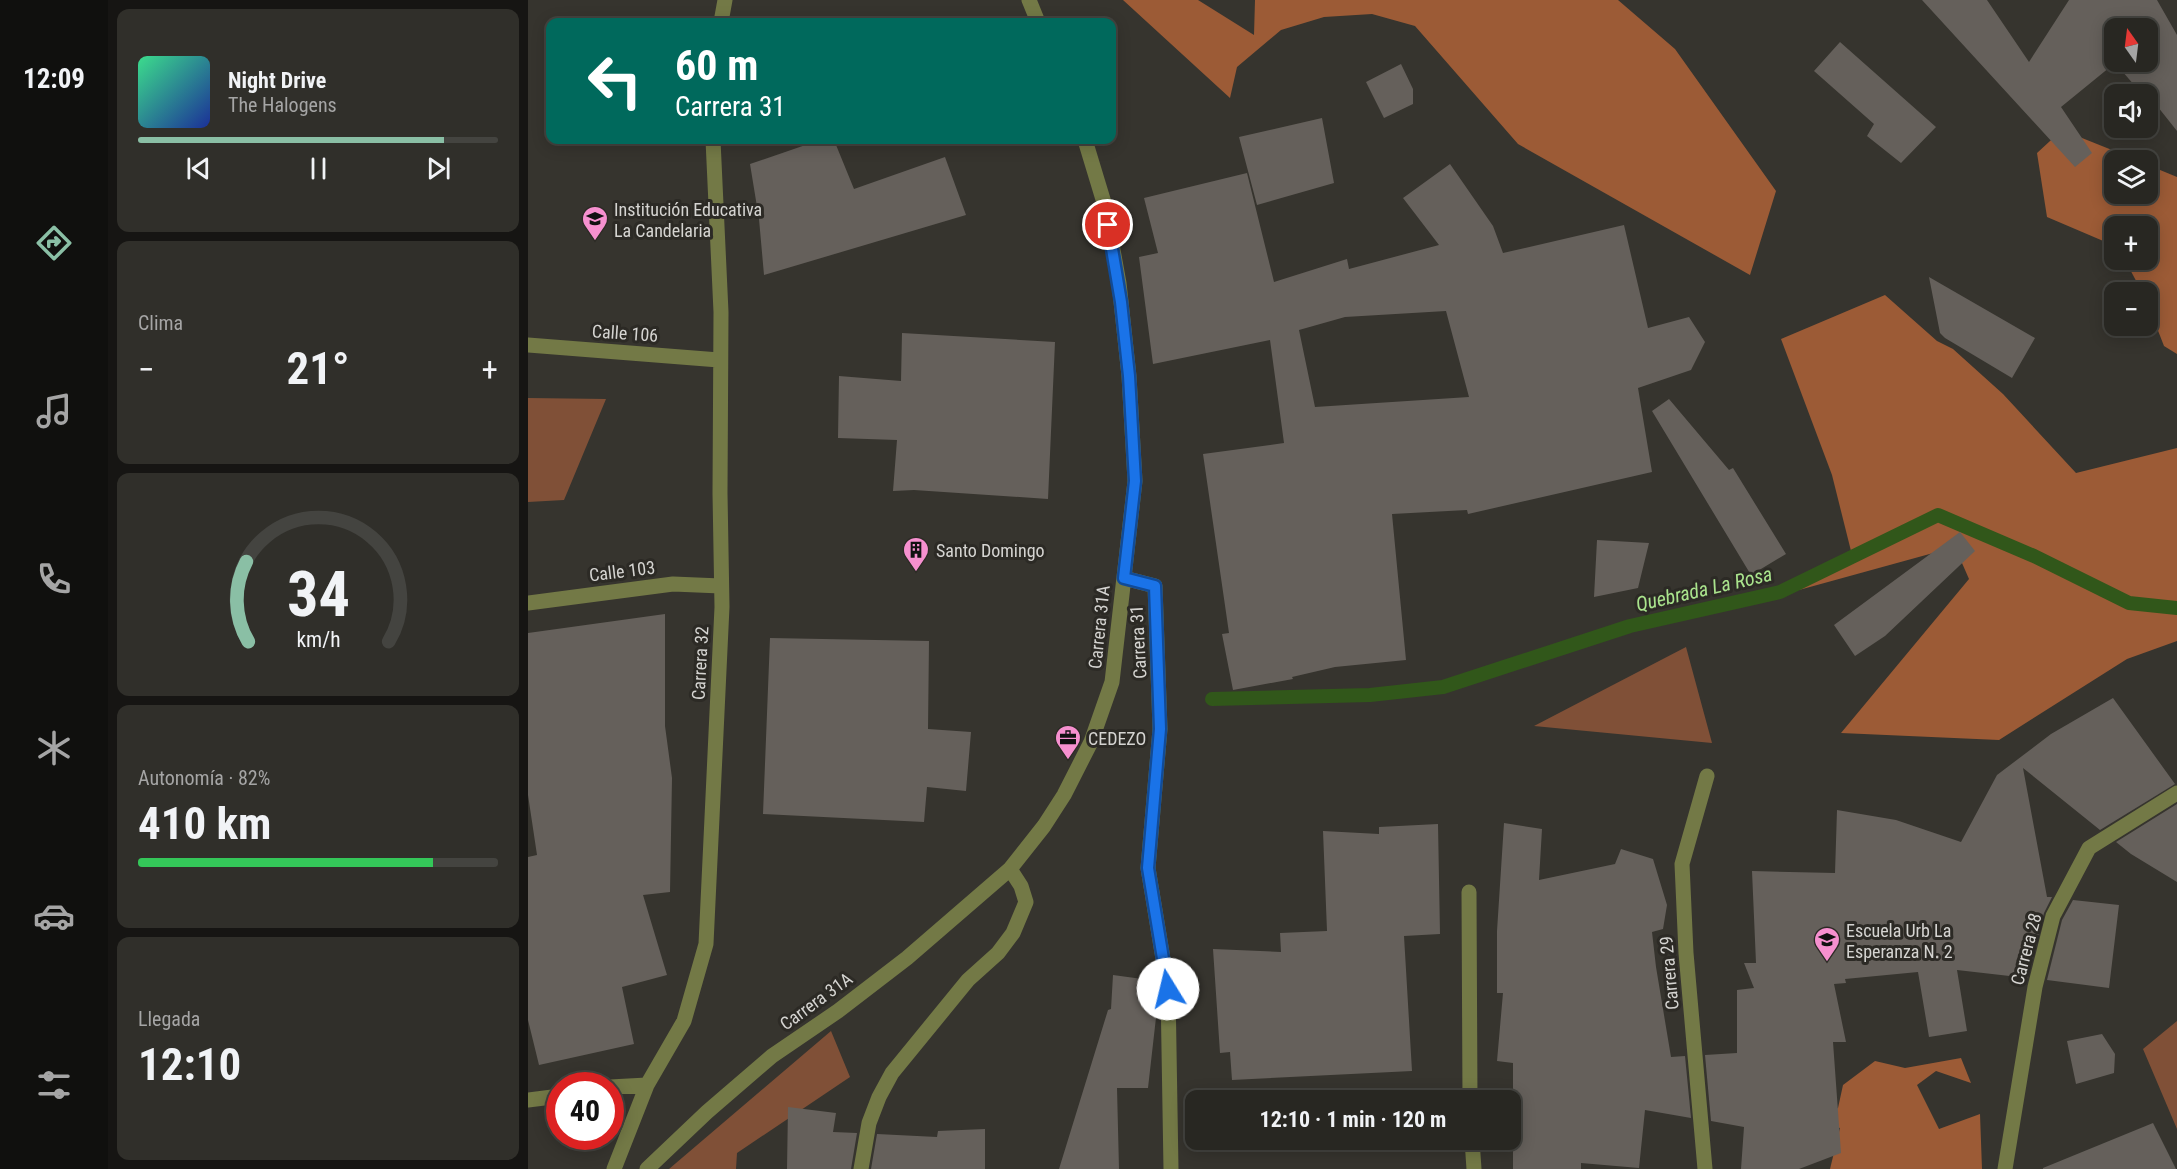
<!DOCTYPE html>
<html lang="es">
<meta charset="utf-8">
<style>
body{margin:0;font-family:"Roboto Condensed",sans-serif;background:#302f2a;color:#f1f3f6;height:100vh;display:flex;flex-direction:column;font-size:22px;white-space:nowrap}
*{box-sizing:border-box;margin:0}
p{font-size:20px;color:#a5a5a5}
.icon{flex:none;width:33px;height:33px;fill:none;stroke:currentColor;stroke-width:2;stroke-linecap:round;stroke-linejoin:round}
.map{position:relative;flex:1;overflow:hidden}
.details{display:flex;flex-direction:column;gap:9px;padding:9px;background:#161513;width:420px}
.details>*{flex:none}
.banner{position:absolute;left:18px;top:18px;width:570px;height:126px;border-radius:12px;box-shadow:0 3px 15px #0003,0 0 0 2px #444440;background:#00695c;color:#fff;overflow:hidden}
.needle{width:39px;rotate:346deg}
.tools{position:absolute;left:1576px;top:18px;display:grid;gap:12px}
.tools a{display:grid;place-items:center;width:54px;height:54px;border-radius:12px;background:#282722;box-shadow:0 3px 15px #0003,0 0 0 2px #444440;font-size:30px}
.speed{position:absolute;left:18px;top:1072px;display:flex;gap:12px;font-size:30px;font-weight:700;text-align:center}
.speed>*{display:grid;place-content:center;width:78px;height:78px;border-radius:50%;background:#282722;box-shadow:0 3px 15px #0003,0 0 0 2px #444440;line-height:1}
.speed .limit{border:9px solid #d22;background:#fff;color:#111}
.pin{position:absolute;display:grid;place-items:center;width:51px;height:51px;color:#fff;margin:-26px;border:3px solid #fff;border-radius:50%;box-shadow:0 2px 6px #0007}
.me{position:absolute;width:66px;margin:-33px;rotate:351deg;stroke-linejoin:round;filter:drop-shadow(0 0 4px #0008)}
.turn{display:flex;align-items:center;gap:21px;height:126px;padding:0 30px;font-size:27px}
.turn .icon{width:78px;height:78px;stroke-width:2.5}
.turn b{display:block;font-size:42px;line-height:51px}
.big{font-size:45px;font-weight:700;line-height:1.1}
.details .tile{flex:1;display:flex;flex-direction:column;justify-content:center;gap:9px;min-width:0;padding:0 21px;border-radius:12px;background:#302f2a}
.details .dial{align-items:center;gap:0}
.dial svg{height:156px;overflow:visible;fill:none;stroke:#444440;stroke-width:7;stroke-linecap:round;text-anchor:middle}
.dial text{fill:#f1f3f6;stroke:none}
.song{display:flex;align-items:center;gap:18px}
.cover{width:72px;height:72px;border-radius:9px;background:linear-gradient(135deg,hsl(150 70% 55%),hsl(230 70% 35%))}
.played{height:6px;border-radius:3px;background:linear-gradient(90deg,#8abfa5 85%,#444440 85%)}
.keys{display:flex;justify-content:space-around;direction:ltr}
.heat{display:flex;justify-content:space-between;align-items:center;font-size:33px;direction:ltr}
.charge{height:9px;border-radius:4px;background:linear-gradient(90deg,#34c759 82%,#444440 0)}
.trip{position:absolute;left:657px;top:1090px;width:336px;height:60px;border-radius:12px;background:#282722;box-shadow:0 3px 15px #0003,0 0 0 2px #444440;font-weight:700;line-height:60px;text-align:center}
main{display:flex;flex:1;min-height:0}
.tabs{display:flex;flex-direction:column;width:108px;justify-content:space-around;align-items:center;background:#10100e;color:#a5a5a5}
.tabs .icon{width:42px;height:42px}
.tabs .current{color:#8abfa5}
.tabs b{font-size:27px;color:#f1f3f6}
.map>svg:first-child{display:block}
.green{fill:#805037}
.forest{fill:#9c5b36}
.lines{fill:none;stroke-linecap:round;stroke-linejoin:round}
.stream{stroke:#31571a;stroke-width:14}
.building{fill:#65605b;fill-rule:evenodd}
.minor{stroke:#737946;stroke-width:15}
.route-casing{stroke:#114b97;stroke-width:15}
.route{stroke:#1a73e8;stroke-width:10}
.labels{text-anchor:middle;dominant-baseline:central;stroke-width:6;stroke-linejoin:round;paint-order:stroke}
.poi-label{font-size:18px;fill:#d5d4d1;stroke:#2c2a25;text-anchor:start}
.street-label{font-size:18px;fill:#d5d4d1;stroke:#2c2a25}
.water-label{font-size:20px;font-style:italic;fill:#aae48d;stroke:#2c2a25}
</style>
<main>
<nav class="tabs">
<b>12:09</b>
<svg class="icon current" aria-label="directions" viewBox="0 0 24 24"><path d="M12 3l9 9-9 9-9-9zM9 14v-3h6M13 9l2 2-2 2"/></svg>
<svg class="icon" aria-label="music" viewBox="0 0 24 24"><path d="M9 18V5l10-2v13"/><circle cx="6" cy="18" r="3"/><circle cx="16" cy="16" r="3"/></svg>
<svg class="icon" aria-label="phone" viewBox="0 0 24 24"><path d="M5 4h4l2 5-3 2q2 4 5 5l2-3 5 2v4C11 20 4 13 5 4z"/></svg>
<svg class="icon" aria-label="climate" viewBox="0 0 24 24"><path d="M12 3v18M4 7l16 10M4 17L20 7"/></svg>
<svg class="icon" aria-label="car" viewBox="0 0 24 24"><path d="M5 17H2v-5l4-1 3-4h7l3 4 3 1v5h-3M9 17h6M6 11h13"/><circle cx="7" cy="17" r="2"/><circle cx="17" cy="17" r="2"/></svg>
<svg class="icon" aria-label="filters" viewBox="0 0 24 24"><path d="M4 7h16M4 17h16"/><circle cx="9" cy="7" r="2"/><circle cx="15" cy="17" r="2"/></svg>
</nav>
<section class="details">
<div class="tile">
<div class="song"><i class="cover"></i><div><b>Night Drive</b><p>The Halogens</p></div></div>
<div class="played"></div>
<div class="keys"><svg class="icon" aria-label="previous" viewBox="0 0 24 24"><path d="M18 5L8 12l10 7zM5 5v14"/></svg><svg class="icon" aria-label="pause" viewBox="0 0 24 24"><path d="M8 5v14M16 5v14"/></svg><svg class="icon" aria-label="next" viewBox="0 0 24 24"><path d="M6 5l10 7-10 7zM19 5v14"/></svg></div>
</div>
<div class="tile"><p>Clima</p>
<div class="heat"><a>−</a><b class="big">21°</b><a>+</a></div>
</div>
<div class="tile dial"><svg viewBox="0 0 100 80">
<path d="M14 69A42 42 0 1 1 86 69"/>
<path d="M14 69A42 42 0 0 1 13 28" stroke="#8abfa5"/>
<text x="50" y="56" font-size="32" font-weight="700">34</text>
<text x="50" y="72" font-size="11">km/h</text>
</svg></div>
<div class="tile"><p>Autonomía · 82%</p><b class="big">410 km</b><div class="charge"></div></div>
<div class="tile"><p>Llegada</p><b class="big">12:10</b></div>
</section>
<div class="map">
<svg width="1649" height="1169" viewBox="0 0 1649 1169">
<rect width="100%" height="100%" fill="#36342e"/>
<path class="green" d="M 0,398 L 78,399 L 36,500 L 0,502 Z
M 1158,647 L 1184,743 L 1006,726 Z
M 1649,1021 L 1649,1129 L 1615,1049 Z
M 303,1031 L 322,1077 L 209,1153 L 208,1169 L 141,1169 Z"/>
<path class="forest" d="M 595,0 L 670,0 L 726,35 L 727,0 L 1090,0 L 1147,49 L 1248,191 L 1222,275 L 990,144 L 887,26 L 844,14 L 796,17 L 753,30 L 709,67 L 702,98 Z
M 1534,130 L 1609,160 L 1587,160 L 1587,194 L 1620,194 L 1620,165 L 1649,177 L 1649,354 L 1636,346 L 1620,305 L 1620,292 L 1614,292 L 1597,260 L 1620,260 L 1620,226 L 1587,226 L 1587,246 L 1519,217 L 1509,153 Z
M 1357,295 L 1409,341 L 1425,349 L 1475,394 L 1548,473 L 1649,448 L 1649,641 L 1599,659 L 1471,740 L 1313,733 L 1441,579 L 1427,547 L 1271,590 L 1324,555 L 1304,475 L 1253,339 Z
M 1433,1058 L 1443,1083 L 1408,1071 L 1389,1085 L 1411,1129 L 1452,1114 L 1454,1169 L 1302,1169 L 1312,1128 L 1285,1122 L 1310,1108 L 1315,1085 L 1347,1061 L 1377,1068 Z"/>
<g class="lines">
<path class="stream" d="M 684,699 L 842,695 L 915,687 L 1102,626 L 1252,592 L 1410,515 L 1506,556 L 1601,603 L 1649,608"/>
</g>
<path class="building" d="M 1394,0 L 1459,0 L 1501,62 L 1541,0 L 1629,0 L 1649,35 L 1649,131 L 1622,97 L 1620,99 L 1620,94 L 1614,94 L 1587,63 L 1533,107 L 1564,153 L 1547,167 ZM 1587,28 L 1620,28 L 1620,62 L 1587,62 Z
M 1312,42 L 1408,127 L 1373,163 L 1339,136 L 1346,124 L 1286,71 Z
M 873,64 L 885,89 L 885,104 L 856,118 L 838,82 Z
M 794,118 L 806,183 L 729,205 L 711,137 Z
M 292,140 L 306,140 L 326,189 L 417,157 L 438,215 L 236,275 L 231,219 L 222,164 Z
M 922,164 L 965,226 L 975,253 L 1096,225 L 1120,328 L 1161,317 L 1177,342 L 1163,370 L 1110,388 L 1124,472 L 940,514 L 939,510 L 864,514 L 878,660 L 807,667 L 764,677 L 765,679 L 705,690 L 694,634 L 701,633 L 675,454 L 756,443 L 742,340 L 625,364 L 611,257 L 630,253 L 616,198 L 719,173 L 746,282 L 819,259 L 821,269 L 911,245 L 875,198 ZM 918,311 L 941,397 L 787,407 L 771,330 L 817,317 Z
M 1401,277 L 1507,338 L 1484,378 L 1417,338 L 1412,333 Z
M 374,333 L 527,342 L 520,499 L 386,490 L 365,491 L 369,440 L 310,438 L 311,376 L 373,381 Z
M 1141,399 L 1201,470 L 1205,468 L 1258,554 L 1223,575 L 1124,411 Z
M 1432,532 L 1447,551 L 1357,636 L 1327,656 L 1306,625 Z
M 1069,540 L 1121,543 L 1110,588 L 1066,597 Z
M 137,614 L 137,726 L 144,778 L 142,892 L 115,895 L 139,975 L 94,987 L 106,1044 L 11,1065 L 0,1020 L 0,857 L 9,855 L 0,795 L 0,633 Z
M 242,638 L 401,641 L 400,729 L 443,732 L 438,791 L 399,787 L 396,822 L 235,814 Z
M 1585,698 L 1647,784 L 1572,830 L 1495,768 L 1519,897 L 1524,897 L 1516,913 L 1499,978 L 1429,970 L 1439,1031 L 1401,1037 L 1390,972 L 1317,979 L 1318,983 L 1306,984 L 1318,1042 L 1305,1042 L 1313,1153 L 1271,1169 L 1213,1169 L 1216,1127 L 1183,1121 L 1177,1055 L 1209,1053 L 1209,990 L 1226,988 L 1216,963 L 1228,963 L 1224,871 L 1307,873 L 1309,810 L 1368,820 L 1433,842 L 1469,775 L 1523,734 Z
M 1649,804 L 1649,882 L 1603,854 L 1588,842 Z
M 976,823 L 1014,829 L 1011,880 L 1087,864 L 1093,849 L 1125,859 L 1139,905 L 1135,929 L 1124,932 L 1128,967 L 1143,1057 L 1157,1056 L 1163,1118 L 1117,1110 L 1111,1168 L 1053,1163 L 1053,1169 L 985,1169 L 985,1063 L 969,1061 L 975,993 L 969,993 L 969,931 Z
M 910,824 L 912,934 L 876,936 L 884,1071 L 704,1080 L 702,1052 L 692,1053 L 685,949 L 753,952 L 752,933 L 799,931 L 795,831 L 851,834 L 851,827 Z
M 1545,900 L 1591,905 L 1581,988 L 1519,980 L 1534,920 Z
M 585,975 L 629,981 L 630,1000 L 620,1088 L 589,1088 L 591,1169 L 531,1169 L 580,1010 L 583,1009 Z
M 1574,1034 L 1587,1054 L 1586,1073 L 1548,1084 L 1539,1041 Z
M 260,1107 L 308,1113 L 305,1132 L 329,1133 L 323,1169 L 259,1169 Z
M 1625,1123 L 1648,1169 L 1515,1169 L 1515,1168 Z
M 457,1129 L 457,1169 L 343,1169 L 349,1134 L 409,1137 L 410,1131 Z"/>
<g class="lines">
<path class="minor" d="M 501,0 L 510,22
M 193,22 L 197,0
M 0,345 L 191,360
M 596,578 L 627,586 L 632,729 L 620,868 L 640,989 L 643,1169
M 0,603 L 145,584 L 193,586
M 941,892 L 942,1101
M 82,1087 L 119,1085
M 0,1100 L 32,1096
M 944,1140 L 946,1169
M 86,1169 L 119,1085 L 156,1021 L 178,944 L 194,607 L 192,493 L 193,312 L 185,140
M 119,1169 L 179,1112 L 244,1056 L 310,1011 L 379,958 L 482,869 L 516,826 L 536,795 L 563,742 L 584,682 L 607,481 L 601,376 L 591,283 L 577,206 L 557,140
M 333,1169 L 341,1123 L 351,1097 L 364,1073 L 440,980 L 470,953 L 485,933 L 498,902 L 493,886 L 482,869
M 1177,1169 L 1158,953 L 1154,864 L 1179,776
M 1477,1169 L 1507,987 L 1525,916 L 1561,848 L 1649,793"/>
</g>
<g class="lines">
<defs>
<path id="route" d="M 580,225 L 593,302 L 601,376 L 607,481 L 596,578 L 627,586 L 632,729 L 620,868 L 640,989"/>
</defs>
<use href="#route" class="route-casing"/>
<use href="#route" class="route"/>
</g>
<defs>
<symbol id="school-pin" viewBox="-11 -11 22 30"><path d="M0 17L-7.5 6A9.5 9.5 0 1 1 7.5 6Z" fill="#f690cf" stroke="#2c2a25"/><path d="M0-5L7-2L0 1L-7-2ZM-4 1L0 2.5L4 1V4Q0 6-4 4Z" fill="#111"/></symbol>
<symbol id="building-pin" viewBox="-11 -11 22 30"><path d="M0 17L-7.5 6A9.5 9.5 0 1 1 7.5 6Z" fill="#f690cf" stroke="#2c2a25"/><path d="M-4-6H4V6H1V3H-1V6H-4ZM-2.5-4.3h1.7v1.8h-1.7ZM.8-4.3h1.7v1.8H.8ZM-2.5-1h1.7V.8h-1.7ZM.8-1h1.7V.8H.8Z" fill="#111"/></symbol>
<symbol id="office-pin" viewBox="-11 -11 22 30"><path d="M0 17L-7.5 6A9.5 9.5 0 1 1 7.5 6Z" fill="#f690cf" stroke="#2c2a25"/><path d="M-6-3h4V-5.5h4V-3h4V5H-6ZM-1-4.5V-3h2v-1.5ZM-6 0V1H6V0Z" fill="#111"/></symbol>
</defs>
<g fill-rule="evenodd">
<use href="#school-pin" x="52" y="204" width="30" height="40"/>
<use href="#building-pin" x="373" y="535" width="30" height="40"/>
<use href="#office-pin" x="525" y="723" width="30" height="40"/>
<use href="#school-pin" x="1284" y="925" width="30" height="40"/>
</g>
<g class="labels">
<g class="poi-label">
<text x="86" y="209">Institución Educativa<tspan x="86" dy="21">La Candelaria</tspan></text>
<text x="408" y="550">Santo Domingo</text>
<text x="560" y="738">CEDEZO</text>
<text x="1318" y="930">Escuela Urb La<tspan x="1318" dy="21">Esperanza N. 2</tspan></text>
</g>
<g class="street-label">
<text transform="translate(97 333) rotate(4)">Calle 106</text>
<text transform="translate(94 571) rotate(-7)">Calle 103</text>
<text transform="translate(571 627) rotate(-84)">Carrera 31A</text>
<text transform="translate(610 642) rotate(-93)">Carrera 31</text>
<text transform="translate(172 663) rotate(-87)">Carrera 32</text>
<text transform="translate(1498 949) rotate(-75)">Carrera 28</text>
<text transform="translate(1141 973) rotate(-95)">Carrera 29</text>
<text transform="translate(288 1001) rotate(-36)">Carrera 31A</text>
</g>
<g class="water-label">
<text transform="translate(1176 589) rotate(-13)">Quebrada La Rosa</text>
</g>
</g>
</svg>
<div class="tools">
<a><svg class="needle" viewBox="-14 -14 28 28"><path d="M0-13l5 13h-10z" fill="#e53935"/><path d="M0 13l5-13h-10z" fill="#a5a5a5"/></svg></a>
<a><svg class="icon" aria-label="sound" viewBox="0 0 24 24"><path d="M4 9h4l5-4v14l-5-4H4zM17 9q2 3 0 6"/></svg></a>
<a><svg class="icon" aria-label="layers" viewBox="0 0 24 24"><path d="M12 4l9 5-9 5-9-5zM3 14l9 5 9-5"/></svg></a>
<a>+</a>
<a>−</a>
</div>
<div class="speed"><div class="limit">40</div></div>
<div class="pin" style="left:580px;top:225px;background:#d93025"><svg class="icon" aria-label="arrive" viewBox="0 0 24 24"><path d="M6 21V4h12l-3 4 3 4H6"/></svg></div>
<svg class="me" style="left:640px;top:989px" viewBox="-20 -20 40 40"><circle r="19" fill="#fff"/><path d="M0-13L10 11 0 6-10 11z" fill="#1a73e8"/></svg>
<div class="trip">12:10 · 1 min · 120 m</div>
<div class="banner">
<div class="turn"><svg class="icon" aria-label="left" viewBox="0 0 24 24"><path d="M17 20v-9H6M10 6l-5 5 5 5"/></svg><div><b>60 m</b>Carrera 31</div></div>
</div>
</div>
</main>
